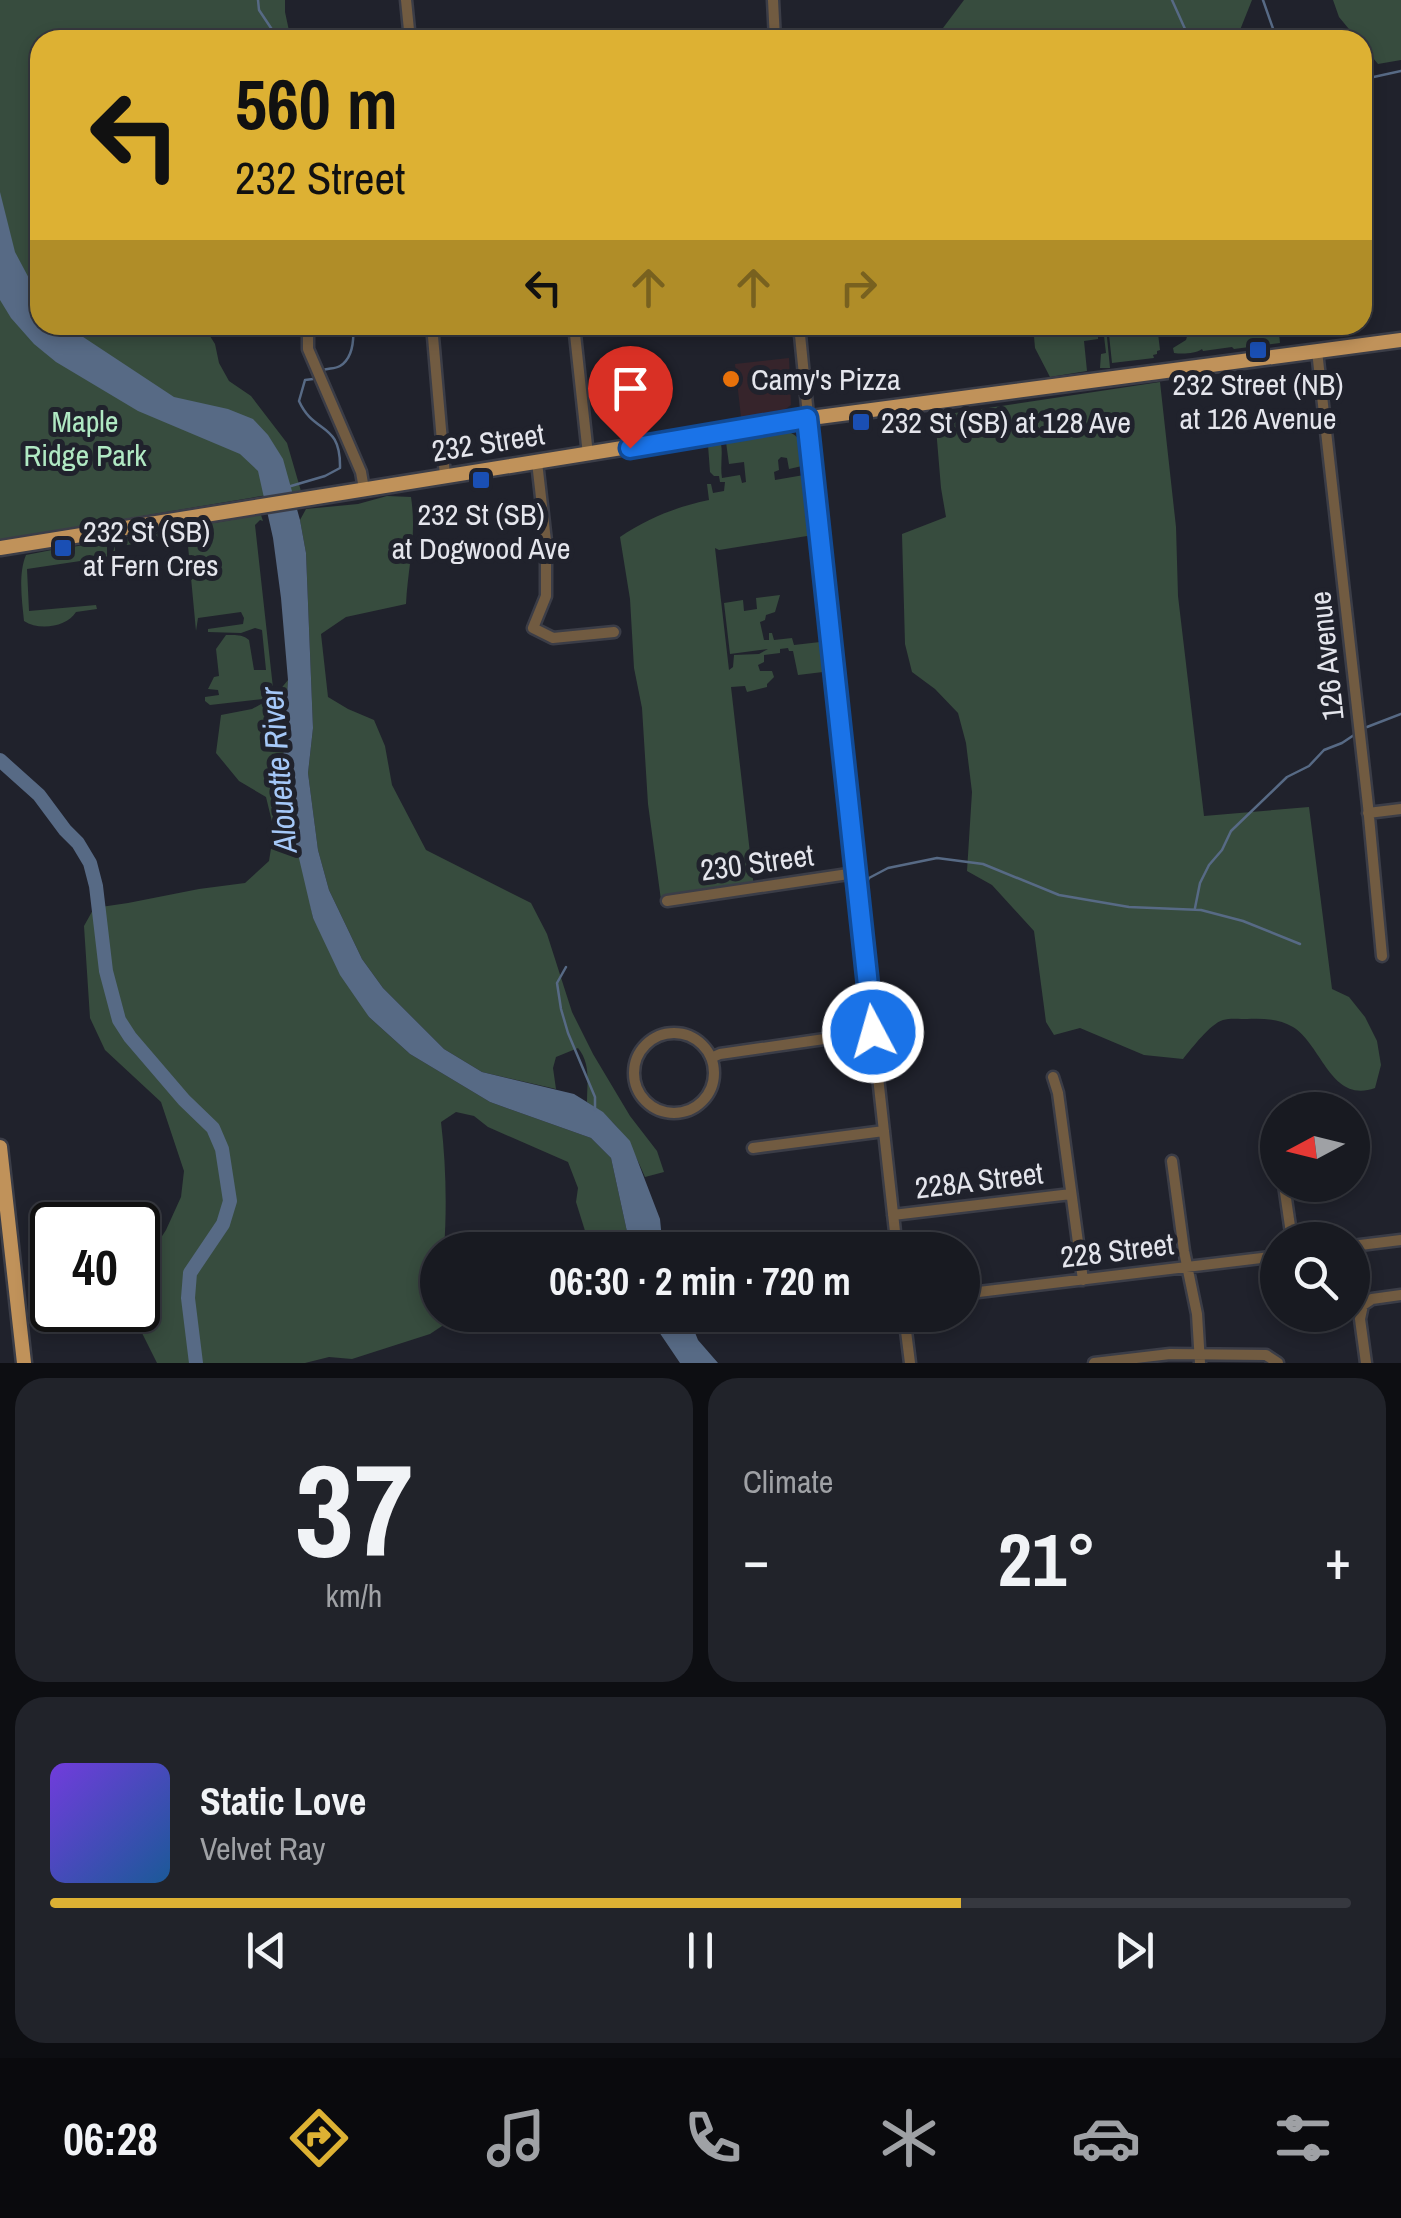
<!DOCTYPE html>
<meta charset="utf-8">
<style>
body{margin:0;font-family:"Archivo Narrow",sans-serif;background:#21232a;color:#f1f3f6;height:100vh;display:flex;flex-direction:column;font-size:38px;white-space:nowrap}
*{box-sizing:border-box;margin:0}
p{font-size:32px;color:#9fa1a5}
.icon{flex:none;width:55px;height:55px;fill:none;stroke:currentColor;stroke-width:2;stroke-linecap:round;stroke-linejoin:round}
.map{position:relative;height:1363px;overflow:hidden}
.drawer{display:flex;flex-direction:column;gap:15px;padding:15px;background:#0d0e12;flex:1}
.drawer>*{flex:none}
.guide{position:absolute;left:30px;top:30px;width:1342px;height:305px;border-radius:30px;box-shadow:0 5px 15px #0003,0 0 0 2px #36383f;background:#ddb133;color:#111;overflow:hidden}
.needle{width:65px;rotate:263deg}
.fabs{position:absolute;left:1260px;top:1092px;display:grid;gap:20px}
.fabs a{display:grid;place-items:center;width:110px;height:110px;border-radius:50%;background:#181a21;box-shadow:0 5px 15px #0003,0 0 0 2px #36383f;font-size:50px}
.speed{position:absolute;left:30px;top:1202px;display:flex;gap:20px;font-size:50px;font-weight:700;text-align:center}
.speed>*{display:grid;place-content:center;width:130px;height:130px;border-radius:50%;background:#181a21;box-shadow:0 5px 15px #0003,0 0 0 2px #36383f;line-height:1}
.speed .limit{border:5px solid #111;border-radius:15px;background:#fff;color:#111}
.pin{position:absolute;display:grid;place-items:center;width:85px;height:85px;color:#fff;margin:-102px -42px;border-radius:50% 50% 50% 0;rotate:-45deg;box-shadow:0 0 10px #0007}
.pin .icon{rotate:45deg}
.me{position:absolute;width:110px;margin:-55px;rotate:354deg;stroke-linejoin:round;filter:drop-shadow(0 0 8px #0008)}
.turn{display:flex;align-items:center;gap:35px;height:210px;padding:0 40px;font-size:45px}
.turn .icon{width:130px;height:130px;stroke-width:2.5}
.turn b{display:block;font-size:70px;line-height:85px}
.lanes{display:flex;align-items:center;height:95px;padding:0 40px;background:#0003;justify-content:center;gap:50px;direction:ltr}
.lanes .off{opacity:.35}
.big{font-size:75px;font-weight:700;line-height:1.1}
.drawer .tile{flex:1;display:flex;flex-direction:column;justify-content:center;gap:15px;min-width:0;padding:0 35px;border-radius:30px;background:#21232a}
.drawer .dial{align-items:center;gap:0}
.dial b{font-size:130px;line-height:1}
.song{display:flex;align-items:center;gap:30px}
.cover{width:120px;height:120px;border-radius:15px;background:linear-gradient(135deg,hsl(260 70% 55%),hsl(210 70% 35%))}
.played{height:10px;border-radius:5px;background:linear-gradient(90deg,#ddb133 70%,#36383f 70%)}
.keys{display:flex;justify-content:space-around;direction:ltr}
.heat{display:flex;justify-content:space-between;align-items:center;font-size:55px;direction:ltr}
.drawer .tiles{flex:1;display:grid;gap:15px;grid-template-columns:1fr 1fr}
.tile:last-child{grid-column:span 2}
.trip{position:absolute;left:420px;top:1232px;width:560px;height:100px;border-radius:50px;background:#181a21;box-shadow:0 5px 15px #0003,0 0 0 2px #36383f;font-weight:700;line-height:100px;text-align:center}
.menu{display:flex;height:160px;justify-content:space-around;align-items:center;background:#0a0a0d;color:#9fa1a5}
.menu .icon{width:70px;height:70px}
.menu .current{color:#ddb133}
.menu b{font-size:45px;color:#f1f3f6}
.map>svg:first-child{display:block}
.commercial{fill:#36242b}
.green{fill:#374c3e}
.water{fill:#576a85}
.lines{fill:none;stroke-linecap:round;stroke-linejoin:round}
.stream{stroke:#576a85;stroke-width:2.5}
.river{stroke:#576a85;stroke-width:14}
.minor-casing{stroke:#3b3d47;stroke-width:15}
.major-casing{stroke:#3b3d47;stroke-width:19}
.minor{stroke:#715b41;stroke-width:10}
.major{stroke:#c0925a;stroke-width:14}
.route-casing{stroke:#114b97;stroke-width:25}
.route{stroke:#1a73e8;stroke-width:18}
.transit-dot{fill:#1a4fb4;stroke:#20222c;stroke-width:4}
.food-dot{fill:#e8710a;stroke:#20222c;stroke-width:4}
.labels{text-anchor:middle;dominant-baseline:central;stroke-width:10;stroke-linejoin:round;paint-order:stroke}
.poi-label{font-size:30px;fill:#e4e5ec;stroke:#20222c;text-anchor:start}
.park-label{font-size:30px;fill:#b0e9c3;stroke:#20222c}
.street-label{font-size:30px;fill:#e4e5ec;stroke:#20222c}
.water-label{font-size:32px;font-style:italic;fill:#a5c8f8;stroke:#20222c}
</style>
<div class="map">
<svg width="1401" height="1363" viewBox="0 0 1401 1363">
<rect width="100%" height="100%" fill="#20222c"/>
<path class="commercial" d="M 789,358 L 791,405 L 783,411 L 741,417 L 735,364 Z"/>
<path class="green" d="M 0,0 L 285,0 L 285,12 L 291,40 L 40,40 L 40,325 L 203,325 L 215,344 L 219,363 L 229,381 L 251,396 L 287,443 L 303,498 L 294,500 L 291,491 L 0,540 Z
M 964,0 L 1252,0 L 1236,40 L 934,40 Z
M 1333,0 L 1401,0 L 1401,60 L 1378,64 L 1363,46 L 1362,40 L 1358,40 L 1339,17 Z
M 1033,325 L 1093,325 L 1083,329 L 1106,327 L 1110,368 L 1100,368 L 1101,354 L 1106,353 L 1104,336 L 1098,336 L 1098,339 L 1084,341 L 1087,371 L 1050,377 L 1035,348 Z
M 1108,325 L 1157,325 L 1160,350 L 1157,351 L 1157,354 L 1153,355 L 1154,358 L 1112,363 Z
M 1183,325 L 1213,325 L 1216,332 L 1214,325 L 1278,325 L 1280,343 L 1234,349 L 1232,347 L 1203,351 L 1202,349 C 1195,354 1182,354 1174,353 L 1173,348 L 1186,340 L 1188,333 Z
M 1160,382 L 1176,527 L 1178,596 L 1204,816 L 1309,807 L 1332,989 L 1349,997 L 1365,1017 L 1377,1041 L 1381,1065 L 1375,1088 C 1331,1104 1322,1045 1293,1027 C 1279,1019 1262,1018 1247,1019 C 1240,1019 1229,1018 1223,1020 C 1210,1024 1192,1048 1183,1059 L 1144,1055 L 1080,1028 L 1054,1035 L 1046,1022 L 1034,931 L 992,885 L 967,871 L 972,792 L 966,743 L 958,713 L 935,689 L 912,672 L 905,644 L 902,534 L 946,517 L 941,488 L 935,416 Z
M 784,432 C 803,432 803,452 802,466 L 789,469 L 787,458 L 781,457 L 778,460 L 779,470 L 774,472 L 775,480 L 804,475 L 806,476 L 815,537 L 807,536 L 719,550 L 715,548 L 729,670 L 733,667 L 734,655 L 759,654 L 768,649 L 730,654 L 724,603 L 743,600 L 744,611 L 757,609 L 756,598 L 780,595 L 775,612 L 766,615 L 765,620 L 760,622 L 764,640 L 769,640 L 769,633 L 772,633 L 774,640 L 792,638 L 794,645 L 820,642 L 823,672 L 798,675 L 793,651 L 789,651 L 788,648 L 780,649 L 780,653 L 764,655 L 764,662 L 758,665 L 760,671 L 772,671 L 774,677 L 767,684 L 767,687 L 747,692 L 745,686 L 731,687 L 754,888 L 661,900 L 648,804 L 642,708 L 634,668 L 630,599 L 620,537 C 648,518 676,507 709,500 L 707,484 L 711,484 L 713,493 L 724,491 L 725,482 L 720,482 L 719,476 L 714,476 L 710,472 L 708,445 L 721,444 C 723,454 720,466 722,478 L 740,475 L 742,483 L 746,482 L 744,462 L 729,464 L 726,442 Z
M 387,496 L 411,497 C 417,537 408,565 406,604 L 346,617 L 321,634 L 328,697 L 348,709 L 374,720 L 385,746 L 392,785 L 426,850 L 531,903 L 547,934 L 572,1012 L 593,1054 L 630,1116 L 657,1151 L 664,1172 L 645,1177 C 630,1142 620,1123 587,1102 C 587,1082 591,1064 578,1048 L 556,1057 L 553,1068 L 556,1089 L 482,1072 L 444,1049 L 383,988 L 362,959 L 329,890 L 318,850 L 308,773 L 313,728 L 306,553 L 300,520 L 306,509 L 358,504 Z
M 261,515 L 263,521 L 260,520 L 255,525 L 274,697 L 288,680 L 283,760 L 313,918 L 369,1017 L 410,1054 L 490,1102 L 591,1138 L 611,1158 L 631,1250 L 591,1250 L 576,1202 L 578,1188 L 568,1162 L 488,1127 L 474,1116 L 456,1112 L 441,1122 C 446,1164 447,1208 444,1250 L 438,1250 L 438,1315 L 448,1315 L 448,1322 L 430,1334 L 352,1359 L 329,1357 L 305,1363 L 157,1363 L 142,1333 L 141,1306 L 149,1256 L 166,1230 L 181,1197 L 184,1171 L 161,1102 L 105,1050 L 90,1018 L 84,926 L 94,908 L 128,903 L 199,889 L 245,883 L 269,861 L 274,830 L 266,797 L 239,781 L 216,753 L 221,715 L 252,709 L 272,698 L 210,705 L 205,701 L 205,697 L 219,695 L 218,690 L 208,689 L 214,677 L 219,676 L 216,649 L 226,635 C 235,635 242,634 249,640 L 254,670 L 266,670 L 262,630 L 255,628 L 241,633 L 208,632 L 208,629 L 243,624 L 244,618 L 241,612 L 198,618 L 196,631 L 187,535 L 115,547 L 115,554 L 113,552 L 117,540 L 136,537 L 141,540 L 161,532 Z
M 101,543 L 107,547 L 107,557 L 27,569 L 29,611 L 96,605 L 97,609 L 76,612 C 67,627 39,631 24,621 C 22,601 18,574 26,555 L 57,549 L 58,552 L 65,551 L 66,548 L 90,544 L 92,546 Z"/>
<path class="water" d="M 0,192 L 15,252 L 40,299 L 40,325 L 65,325 L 174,397 L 228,409 L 253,419 L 268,435 L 283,459 L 300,520 L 306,553 L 313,728 L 308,773 L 318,850 L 329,890 L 362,959 L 383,988 L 444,1049 L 482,1072 L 574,1094 L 603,1112 L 630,1141 L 660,1219 L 663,1250 L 631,1250 L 611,1158 L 591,1138 L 490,1102 L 410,1054 L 369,1017 L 340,975 L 313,918 L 287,807 L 283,760 L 288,680 L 281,598 L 273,538 L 258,471 L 240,454 L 138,411 L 56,362 L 34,344 L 11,318 L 0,300 Z
M 644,1315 L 688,1315 L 698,1340 L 718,1363 L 680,1363 L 655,1326 Z"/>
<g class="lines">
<path class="stream" d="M 258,0 L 259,10 L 279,40
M 1172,0 L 1190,40
M 1263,0 L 1277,40
M 1362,74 L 1369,78 L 1401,71
M 323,370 C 329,368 335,369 340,366 C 353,358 354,338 353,325
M 291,486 L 325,476 L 340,468 C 341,421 314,435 299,401 L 305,380 L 313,379
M 1367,727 L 1401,714
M 867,882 L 869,878 L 888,868 L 937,858 L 983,864 L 1059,895 L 1129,907 L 1201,910 L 1243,921 L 1300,944
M 849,907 L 852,904
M 1195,908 L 1200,883 L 1209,865 L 1222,850 L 1231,831 L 1287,777 L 1309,766 L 1324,750 L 1342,743 L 1354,735
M 566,967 L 557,983 L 561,1009 L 568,1033 L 595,1097 L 595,1110"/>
<path class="river" d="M 0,760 L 39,795 L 65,830 L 78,843 L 90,863 L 96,886 L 106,971 L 119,1020 L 130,1037 L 184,1100 L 213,1128 L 222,1149 L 230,1201 L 223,1224 L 190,1273 L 188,1298 L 196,1363"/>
<defs>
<path id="minor" d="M 406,0 L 410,40
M 773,0 L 775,40
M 308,325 L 308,349 L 361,472 L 364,489
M 432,325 L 445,476
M 574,325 L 588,455
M 799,325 L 834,676 L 897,1250
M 1317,351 L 1368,806 L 1382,956
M 537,462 L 546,541 L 546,596 L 533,628 L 553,638 L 614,632
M 1368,813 L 1401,809
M 667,901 L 855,873
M634 1073a40 40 0 1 1 80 0a40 40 0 1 1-80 0Z
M 711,1058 L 720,1054 L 873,1032
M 1053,1077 L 1058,1093 L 1083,1280
M 753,1148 L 884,1131
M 1172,1161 L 1184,1251 L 1197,1314 L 1200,1363
M 1284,1185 L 1292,1240
M 893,1215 L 1071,1194
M 1352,1246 L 1401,1240
M 962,1294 L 1278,1256
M 904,1315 L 910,1363
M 753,1322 L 790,1315
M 1094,1363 L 1170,1354 L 1266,1355 L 1278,1363
M 1366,1363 L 1360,1319 L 1363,1305 L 1372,1299 L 1401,1295"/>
<path id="major" d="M 0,548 L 796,420 L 1401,340
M 0,1147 L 24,1363"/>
</defs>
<use href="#minor" class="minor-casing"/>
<use href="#major" class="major-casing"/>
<use href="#minor" class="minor"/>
<use href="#major" class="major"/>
</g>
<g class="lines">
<defs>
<path id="route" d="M 630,448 L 807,418 L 873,1032"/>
</defs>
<use href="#route" class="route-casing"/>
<use href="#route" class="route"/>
</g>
<g class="transit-dot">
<rect x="1248" y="340" width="20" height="20" rx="5"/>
<rect x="851" y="412" width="20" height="20" rx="5"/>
<rect x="471" y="470" width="20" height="20" rx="5"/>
<rect x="53" y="538" width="20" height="20" rx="5"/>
</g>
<circle class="food-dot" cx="731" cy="379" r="10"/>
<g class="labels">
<g class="poi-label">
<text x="751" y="379">Camy's Pizza</text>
<text x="1258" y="384" text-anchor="middle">232 Street (NB)<tspan x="1258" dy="34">at 126 Avenue</tspan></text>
<text x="881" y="422">232 St (SB) at 128 Ave</text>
<text x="481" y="514" text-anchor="middle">232 St (SB)<tspan x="481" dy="34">at Dogwood Ave</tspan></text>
<text x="83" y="531">232 St (SB)<tspan x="83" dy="34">at Fern Cres</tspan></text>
</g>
<g class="park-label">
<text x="85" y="421">Maple<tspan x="85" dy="34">Ridge Park</tspan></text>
</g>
<g class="street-label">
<text transform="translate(488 442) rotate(-9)">232 Street</text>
<text transform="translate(1326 656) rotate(-96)">126 Avenue</text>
<text transform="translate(757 862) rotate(-8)">230 Street</text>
<text transform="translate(979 1180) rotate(-7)">228A Street</text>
<text transform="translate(1117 1250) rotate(-7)">228 Street</text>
</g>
<g class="water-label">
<text transform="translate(278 770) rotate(-95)">Alouette River</text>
</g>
</g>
</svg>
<div class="fabs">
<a><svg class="needle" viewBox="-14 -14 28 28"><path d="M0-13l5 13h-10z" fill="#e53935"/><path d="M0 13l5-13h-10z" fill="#9fa1a5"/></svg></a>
<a><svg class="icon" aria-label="search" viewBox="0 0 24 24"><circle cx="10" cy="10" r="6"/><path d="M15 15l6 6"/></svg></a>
</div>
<div class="speed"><div class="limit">40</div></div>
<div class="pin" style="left:630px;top:448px;background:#d93025"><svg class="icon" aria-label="arrive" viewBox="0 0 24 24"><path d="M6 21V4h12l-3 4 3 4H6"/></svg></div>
<svg class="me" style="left:873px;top:1032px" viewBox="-20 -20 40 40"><circle r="17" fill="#1a73e8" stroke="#fff" stroke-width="3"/><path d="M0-11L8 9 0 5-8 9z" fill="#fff"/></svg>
<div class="trip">06:30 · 2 min · 720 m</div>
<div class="guide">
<div class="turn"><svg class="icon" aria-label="left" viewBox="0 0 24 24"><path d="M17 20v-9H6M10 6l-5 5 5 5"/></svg><div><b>560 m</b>232 Street</div></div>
<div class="lanes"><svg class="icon" aria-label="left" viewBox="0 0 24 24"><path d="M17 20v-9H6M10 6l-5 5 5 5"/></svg><svg class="icon off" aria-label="ahead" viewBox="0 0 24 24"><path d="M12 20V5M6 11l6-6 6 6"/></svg><svg class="icon off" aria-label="ahead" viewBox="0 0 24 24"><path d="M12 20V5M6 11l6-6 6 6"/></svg><svg class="icon off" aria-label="right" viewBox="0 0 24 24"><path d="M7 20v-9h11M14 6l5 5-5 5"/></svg></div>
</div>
</div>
<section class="drawer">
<div class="tiles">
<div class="tile dial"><b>37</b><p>km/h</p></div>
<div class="tile"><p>Climate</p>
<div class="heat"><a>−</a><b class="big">21°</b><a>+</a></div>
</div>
<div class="tile">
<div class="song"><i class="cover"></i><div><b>Static Love</b><p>Velvet Ray</p></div></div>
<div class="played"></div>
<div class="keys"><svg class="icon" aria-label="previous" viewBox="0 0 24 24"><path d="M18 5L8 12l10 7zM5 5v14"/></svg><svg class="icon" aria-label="pause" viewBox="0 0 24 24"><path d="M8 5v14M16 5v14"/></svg><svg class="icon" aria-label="next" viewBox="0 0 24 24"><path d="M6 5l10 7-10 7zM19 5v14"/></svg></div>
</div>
</div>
</section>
<nav class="menu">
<b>06:28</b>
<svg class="icon current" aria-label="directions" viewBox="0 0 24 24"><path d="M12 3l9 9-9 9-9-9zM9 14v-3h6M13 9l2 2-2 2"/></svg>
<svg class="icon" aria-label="music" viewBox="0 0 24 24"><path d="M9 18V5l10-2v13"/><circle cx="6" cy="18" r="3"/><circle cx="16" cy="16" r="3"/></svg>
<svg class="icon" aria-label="phone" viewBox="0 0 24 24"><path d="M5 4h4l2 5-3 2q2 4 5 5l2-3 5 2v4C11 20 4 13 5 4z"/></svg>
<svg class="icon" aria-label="climate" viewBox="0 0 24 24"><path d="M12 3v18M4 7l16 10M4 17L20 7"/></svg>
<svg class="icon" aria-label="car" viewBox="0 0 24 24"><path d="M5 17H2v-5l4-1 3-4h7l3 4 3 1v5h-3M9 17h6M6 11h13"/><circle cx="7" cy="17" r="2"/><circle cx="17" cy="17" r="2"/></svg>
<svg class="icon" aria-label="filters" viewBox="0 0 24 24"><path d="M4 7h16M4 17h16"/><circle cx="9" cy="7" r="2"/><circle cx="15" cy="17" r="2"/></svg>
</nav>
